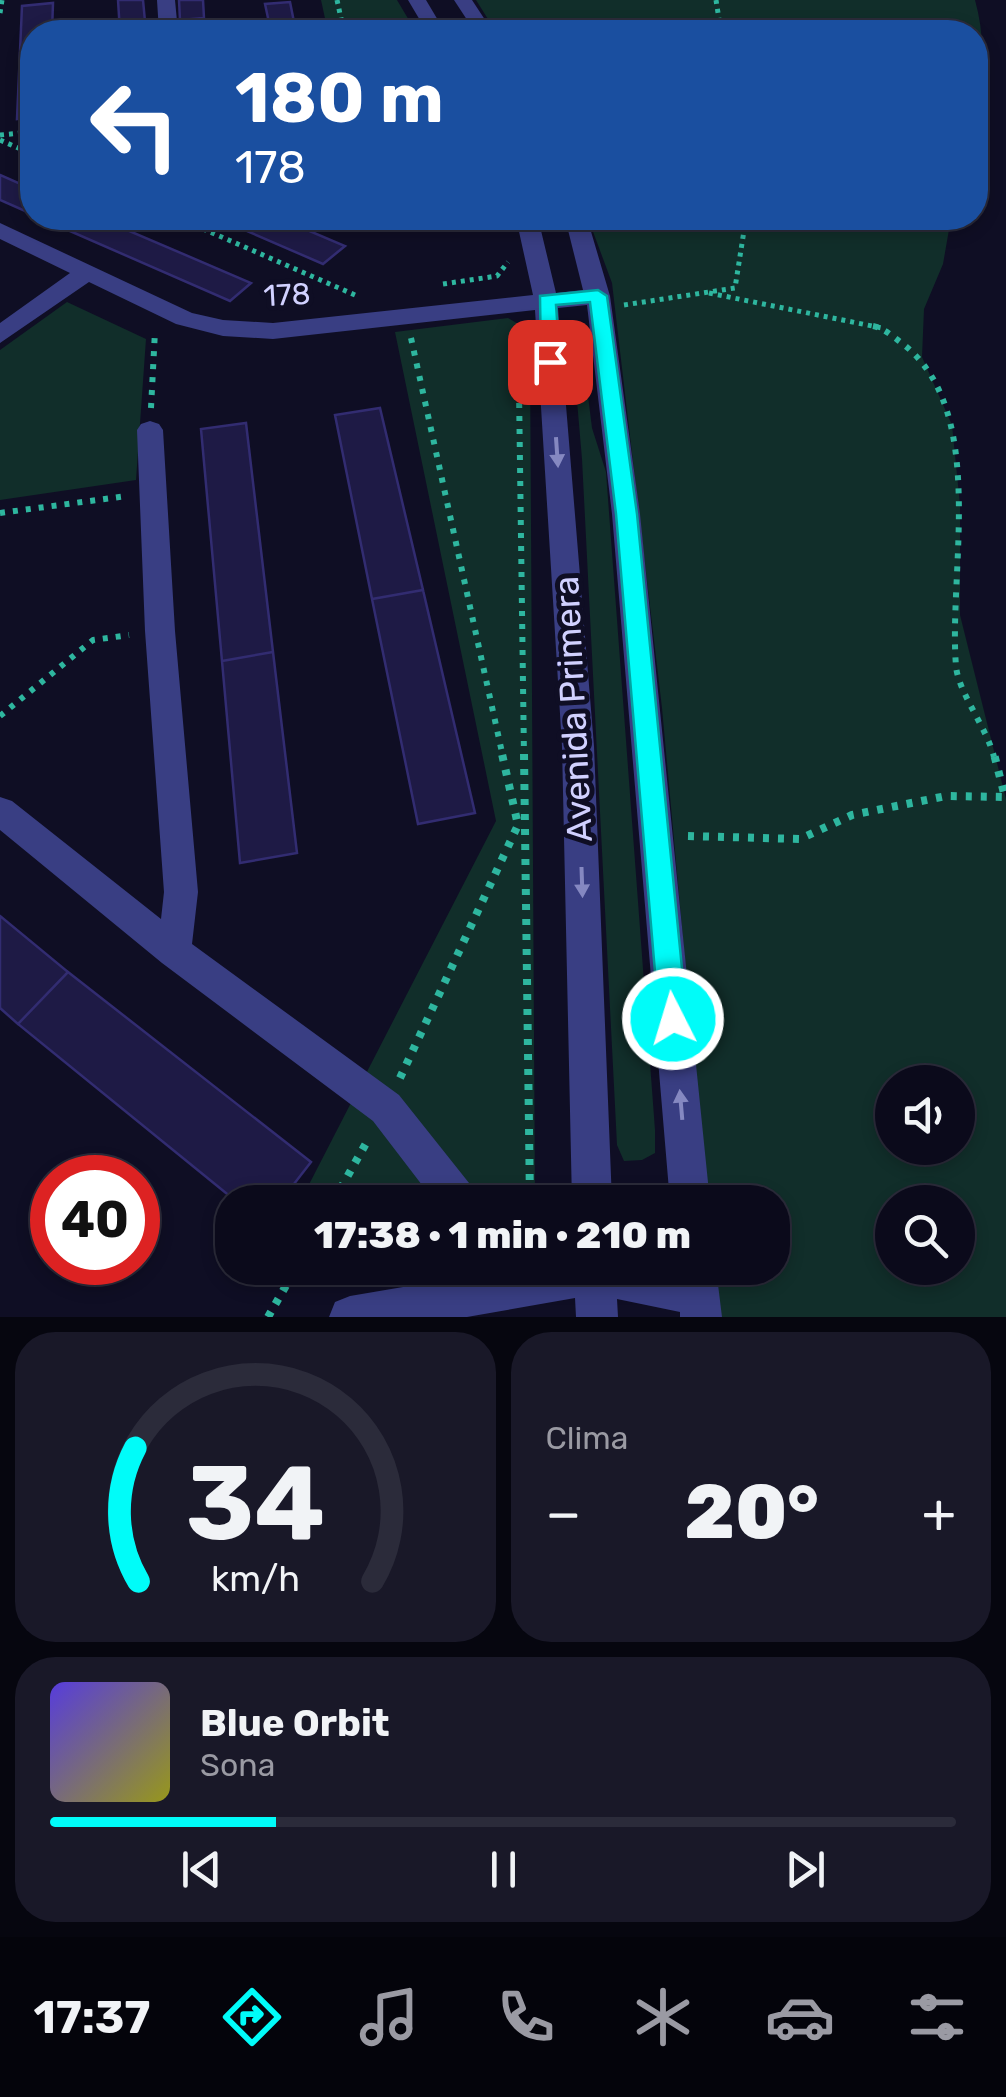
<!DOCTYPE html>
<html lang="es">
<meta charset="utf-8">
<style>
body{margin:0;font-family:Rubik,sans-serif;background:#191828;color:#f1f3f6;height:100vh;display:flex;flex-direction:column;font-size:38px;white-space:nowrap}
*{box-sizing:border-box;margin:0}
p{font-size:32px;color:#9a9aa3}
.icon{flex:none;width:55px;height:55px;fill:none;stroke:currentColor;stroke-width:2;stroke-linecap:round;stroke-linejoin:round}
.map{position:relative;height:1317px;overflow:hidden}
.panel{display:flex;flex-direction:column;gap:15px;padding:15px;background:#06060f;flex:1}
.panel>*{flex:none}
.top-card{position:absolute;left:20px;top:20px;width:968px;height:210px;border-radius:40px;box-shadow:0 5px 15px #0003,0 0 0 2px #2b2b3a;background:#1a4fa0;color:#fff;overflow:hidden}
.buttons{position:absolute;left:875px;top:1065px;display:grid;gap:20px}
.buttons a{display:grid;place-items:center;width:100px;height:100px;border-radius:50%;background:#0b0a1b;box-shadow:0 5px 15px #0003,0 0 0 2px #2b2b3a;font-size:50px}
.speed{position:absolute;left:30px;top:1155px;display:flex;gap:20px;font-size:50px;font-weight:700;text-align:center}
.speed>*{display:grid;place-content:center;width:130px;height:130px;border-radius:50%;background:#0b0a1b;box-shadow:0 5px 15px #0003,0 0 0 2px #2b2b3a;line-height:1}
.speed .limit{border:15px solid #d22;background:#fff;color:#111}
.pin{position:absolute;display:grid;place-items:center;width:85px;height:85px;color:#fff;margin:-42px;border-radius:20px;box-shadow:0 5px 15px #0006}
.me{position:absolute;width:110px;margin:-55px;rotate:355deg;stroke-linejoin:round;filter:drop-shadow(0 0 8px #0008)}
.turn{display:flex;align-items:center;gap:35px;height:210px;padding:0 50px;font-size:45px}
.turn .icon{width:130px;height:130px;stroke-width:2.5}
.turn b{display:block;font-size:70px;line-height:85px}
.big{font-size:75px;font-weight:800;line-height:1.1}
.panel .card{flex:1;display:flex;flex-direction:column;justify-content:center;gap:15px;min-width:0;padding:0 35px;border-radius:40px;background:#191828}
.panel .dial{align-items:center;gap:0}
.dial svg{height:260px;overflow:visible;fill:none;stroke:#2b2b3a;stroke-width:7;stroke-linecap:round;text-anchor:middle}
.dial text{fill:#f1f3f6;stroke:none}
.song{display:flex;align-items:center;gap:30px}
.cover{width:120px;height:120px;border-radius:15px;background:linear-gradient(135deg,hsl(250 70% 55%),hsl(60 70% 35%))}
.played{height:10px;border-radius:5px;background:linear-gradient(90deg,#00fcf9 25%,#2b2b3a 25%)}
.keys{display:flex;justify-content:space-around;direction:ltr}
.heat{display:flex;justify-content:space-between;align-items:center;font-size:55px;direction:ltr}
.panel .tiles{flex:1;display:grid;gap:15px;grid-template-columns:1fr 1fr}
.card:last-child{grid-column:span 2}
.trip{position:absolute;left:215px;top:1185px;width:575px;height:100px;border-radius:40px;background:#0b0a1b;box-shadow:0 5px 15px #0003,0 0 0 2px #2b2b3a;font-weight:800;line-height:100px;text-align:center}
.tabs{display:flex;height:160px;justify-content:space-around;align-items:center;background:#04040b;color:#9a9aa3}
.tabs .icon{width:70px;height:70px}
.tabs .active{color:#00fcf9}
.tabs b{font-size:45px;color:#f1f3f6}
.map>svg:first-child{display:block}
.green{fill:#112e2a;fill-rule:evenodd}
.building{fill:#1e1a45;stroke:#322c71;stroke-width:2.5}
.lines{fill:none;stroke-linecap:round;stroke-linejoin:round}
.path-far2{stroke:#2eb69f;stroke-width:5;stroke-dasharray:4 5;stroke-linecap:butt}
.path-far1{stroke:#2eb69f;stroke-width:6;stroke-dasharray:5 8;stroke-linecap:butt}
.path{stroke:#2eb69f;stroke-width:8;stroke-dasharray:6 9;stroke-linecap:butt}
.minor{fill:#393e83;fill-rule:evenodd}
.oneway{fill:#8588c1}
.route{fill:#00fcf9;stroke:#00a4a2;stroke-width:2.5}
.labels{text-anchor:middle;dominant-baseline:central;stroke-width:10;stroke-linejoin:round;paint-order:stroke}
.far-street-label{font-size:30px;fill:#d1d1ff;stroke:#0f0e24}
.street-label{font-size:35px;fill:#d1d1ff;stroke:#0f0e24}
</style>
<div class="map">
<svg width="1006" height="1317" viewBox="0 0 1006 1317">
<rect width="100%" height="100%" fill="#0f0e24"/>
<path class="green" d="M 321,0 L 397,0 L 416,32 L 328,32 Z
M 476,0 L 975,0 C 984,33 985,64 975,97 L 975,32 L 496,32 Z
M 588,218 L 951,218 L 943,264 L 924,309 L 922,357 L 952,425 L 960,505 L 960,615 L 1006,799 L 1006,1317 L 717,1317 L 713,1268 L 772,1268 L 772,1202 L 707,1202 L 662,708 L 612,283 ZM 892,1082 L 958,1082 L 958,1148 L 892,1148 ZM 892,1202 L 958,1202 L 958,1268 L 892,1268 Z
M 67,302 L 146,339 L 136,480 L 0,500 L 0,350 Z
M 508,318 L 520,325 L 530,353 L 535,1202 L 300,1202 L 496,821 L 395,332 Z
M 571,331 L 578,333 L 581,340 L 592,428 L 606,472 L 655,1130 L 655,1153 L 642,1160 L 624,1161 L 617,1145 L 582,459 Z"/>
<path class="building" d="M 118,0 L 143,0 L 146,32 L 120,32 Z
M 179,0 L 203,0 L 204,18 L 180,20 Z
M 290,2 L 296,32 L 271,32 L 265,4 Z
M 53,3 L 52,32 L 32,32 L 32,117 L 17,119 L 22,6 Z
M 207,20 L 208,32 L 184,32 L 183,22 Z
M 0,175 L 32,189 L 32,214 L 0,200 Z
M 52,218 L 99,218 L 251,283 L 230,301 L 47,221 Z
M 217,218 L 279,218 L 345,246 L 323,264 Z
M 380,408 L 423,590 L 372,599 L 335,415 Z
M 246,423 L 273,652 L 222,661 L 201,429 Z
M 423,590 L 475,813 L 418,824 L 372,599 Z
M 273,652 L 297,853 L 240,863 L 222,661 Z
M 0,916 L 68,972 L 18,1024 L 0,1008 Z
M 68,972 L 311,1162 L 280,1202 L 237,1202 L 18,1024 Z"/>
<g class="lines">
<path class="path-far2" d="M 337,0 L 344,32
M 716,0 L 721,32
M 0,13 L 2,0
M 0,135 L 32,132
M 0,140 L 32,154
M 178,218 L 355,295
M 443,284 L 497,276 L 508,262
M 709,293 L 882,328
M 624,305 L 735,288 L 746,218"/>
<path class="path-far1" d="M 873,326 C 883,328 891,335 899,341 C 990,406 948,570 956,666 C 958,692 987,728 994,757
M 411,338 L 503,757
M 519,390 L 524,757
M 151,408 L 155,331
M 0,513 L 127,496
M 0,716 L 93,640 L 129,635"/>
<path class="path" d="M 524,754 L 530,1202
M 688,836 L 800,839 L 852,815 L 946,796 L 1005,797 L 994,754
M 400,1078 L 518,825 L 502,754
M 333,1202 L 369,1138
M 268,1317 L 296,1268"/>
<path class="minor" d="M 157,0 L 175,0 L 178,32 L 159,32 Z
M 408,0 L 426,0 L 445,32 L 427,32 Z
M 454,0 L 472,0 L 493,32 L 475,32 Z
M 516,218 L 538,218 L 556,293 L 583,290 L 565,218 L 587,218 L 610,296 L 640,514 L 710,1202 L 670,1202 L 612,514 L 587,305 L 558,308 L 594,746 L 612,1202 L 572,1202 L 562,746 L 535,310 L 273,339 L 223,336 L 176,324 L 89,282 L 0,343 L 0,323 L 70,273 L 0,239 L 0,223 L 192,313 L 223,320 L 273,323 L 533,295 Z
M 150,421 L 159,424 L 163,430 L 175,631 L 198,892 L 192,944 L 399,1095 L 473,1188 L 479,1202 L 435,1202 L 373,1121 L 162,963 L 0,830 L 0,797 L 12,801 L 161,919 L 164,892 L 145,631 L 137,430 L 141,424 Z
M 515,1268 L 716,1268 L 722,1317 L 680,1317 L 680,1312 L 617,1299 L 618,1317 L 576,1317 L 575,1298 L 467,1317 L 329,1317 L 335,1302 L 350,1296 Z"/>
</g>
<defs><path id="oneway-solid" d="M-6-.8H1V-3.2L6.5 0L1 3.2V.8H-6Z" transform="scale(2.5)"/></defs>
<g class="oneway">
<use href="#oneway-solid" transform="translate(557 452) rotate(86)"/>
<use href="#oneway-solid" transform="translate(582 882) rotate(88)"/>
<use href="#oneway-solid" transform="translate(681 1105) rotate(-95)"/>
</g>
<path class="route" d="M 598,290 L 607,296 L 637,514 L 687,1019 L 683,1028 L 673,1032 L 664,1028 L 659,1019 L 616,514 L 590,302 L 556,305 L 560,362 L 550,368 L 541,362 L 540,296 Z"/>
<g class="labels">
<g class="far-street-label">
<text transform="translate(287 295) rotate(-3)">178</text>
</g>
<g class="street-label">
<text transform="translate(573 709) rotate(-93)">Avenida Primera</text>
</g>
</g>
</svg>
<div class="buttons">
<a><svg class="icon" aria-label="sound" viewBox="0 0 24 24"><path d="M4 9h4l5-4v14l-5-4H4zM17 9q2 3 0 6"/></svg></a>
<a><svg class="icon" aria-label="search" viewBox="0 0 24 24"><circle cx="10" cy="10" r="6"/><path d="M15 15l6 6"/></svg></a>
</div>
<div class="speed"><div class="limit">40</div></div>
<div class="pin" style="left:550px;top:362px;background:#d93025"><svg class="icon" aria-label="arrive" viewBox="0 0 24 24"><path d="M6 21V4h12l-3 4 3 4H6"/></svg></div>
<svg class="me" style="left:673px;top:1019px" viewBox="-20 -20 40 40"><circle r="17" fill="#00fcf9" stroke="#fff" stroke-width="3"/><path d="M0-11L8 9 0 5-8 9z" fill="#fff"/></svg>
<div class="trip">17:38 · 1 min · 210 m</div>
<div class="top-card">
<div class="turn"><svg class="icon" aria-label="left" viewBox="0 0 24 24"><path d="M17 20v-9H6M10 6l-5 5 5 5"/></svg><div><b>180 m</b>178</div></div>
</div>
</div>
<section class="panel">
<div class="tiles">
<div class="card dial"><svg viewBox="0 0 100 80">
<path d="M14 69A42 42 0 1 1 86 69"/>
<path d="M14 69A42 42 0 0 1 13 28" stroke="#00fcf9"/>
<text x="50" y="56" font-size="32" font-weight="700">34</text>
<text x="50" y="72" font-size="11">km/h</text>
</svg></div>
<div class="card"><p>Clima</p>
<div class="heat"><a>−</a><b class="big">20°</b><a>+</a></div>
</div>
<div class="card">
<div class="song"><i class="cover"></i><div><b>Blue Orbit</b><p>Sona</p></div></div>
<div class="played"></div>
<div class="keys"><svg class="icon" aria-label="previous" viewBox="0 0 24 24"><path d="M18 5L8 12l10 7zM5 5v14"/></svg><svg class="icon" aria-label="pause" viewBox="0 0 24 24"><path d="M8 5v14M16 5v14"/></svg><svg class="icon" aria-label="next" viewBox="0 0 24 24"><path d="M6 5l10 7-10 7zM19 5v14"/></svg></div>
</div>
</div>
</section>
<nav class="tabs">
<b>17:37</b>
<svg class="icon active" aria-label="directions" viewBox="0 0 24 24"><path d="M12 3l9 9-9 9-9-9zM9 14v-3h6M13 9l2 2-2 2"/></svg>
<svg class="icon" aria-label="music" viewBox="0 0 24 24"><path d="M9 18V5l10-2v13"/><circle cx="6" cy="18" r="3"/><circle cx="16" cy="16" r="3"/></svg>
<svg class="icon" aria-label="phone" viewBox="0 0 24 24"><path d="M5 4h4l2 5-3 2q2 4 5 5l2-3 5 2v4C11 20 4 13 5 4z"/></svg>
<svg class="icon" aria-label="climate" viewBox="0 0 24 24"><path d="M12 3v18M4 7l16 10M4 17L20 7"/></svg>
<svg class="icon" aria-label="car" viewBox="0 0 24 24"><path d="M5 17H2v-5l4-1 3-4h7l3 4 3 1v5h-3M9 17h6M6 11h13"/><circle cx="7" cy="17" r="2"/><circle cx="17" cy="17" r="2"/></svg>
<svg class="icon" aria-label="filters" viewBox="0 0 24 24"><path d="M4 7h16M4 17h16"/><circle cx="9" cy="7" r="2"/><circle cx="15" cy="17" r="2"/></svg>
</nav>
